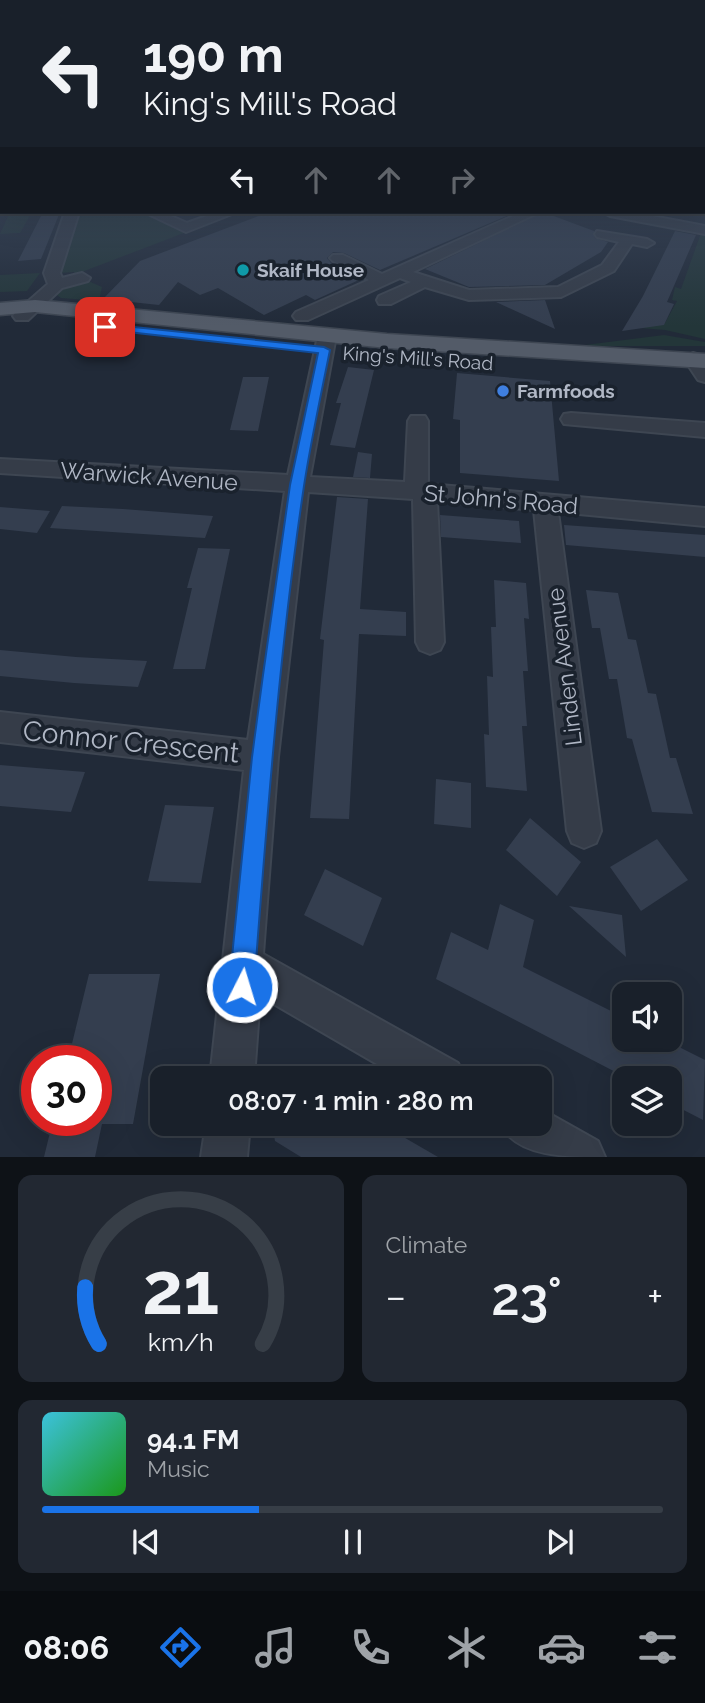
<!DOCTYPE html>
<meta charset="utf-8">
<style>
body{margin:0;font-family:Raleway,sans-serif;background:#222832;color:#f1f3f6;height:100vh;display:flex;flex-direction:column;font-size:26px;white-space:nowrap}
*{box-sizing:border-box;margin:0}
p{font-size:23px;color:#9fa3a8}
.icon{flex:none;width:38px;height:38px;fill:none;stroke:currentColor;stroke-width:2;stroke-linecap:round;stroke-linejoin:round}
.map{position:relative;height:1157px;overflow:hidden}
.drawer{display:flex;flex-direction:column;gap:18px;padding:18px;background:#0e1217;flex:1}
.drawer>*{flex:none}
.banner{position:absolute;left:0px;top:0px;width:705px;height:214px;box-shadow:0 7px 28px #0002,0 0 0 2px #373e47;background:#19202a;color:#f1f3f6;overflow:hidden}
.buttons{position:absolute;left:612px;top:982px;display:grid;gap:14px}
.buttons a{display:grid;place-items:center;width:70px;height:70px;border-radius:14px;background:#19202a;box-shadow:0 7px 28px #0002,0 0 0 2px #373e47;font-size:35px}
.speed{position:absolute;left:21px;top:1045px;display:flex;gap:14px;font-size:35px;font-weight:700;text-align:center}
.speed>*{display:grid;place-content:center;width:91px;height:91px;border-radius:50%;background:#19202a;box-shadow:0 7px 28px #0002,0 0 0 2px #373e47;line-height:1}
.speed .limit{border:10px solid #d22;background:#fff;color:#111}
.pin{position:absolute;display:grid;place-items:center;width:60px;height:60px;color:#fff;margin:-30px;border-radius:14px;box-shadow:0 4px 10px #0006}
.me{position:absolute;width:77px;margin:-38px;rotate:5deg;stroke-linejoin:round;filter:drop-shadow(0 0 5px #0008)}
.turn{display:flex;align-items:center;gap:24px;height:147px;padding:0 28px;font-size:32px}
.turn .icon{width:91px;height:91px;stroke-width:2.5}
.turn b{display:block;font-size:49px;line-height:60px}
.lanes{display:flex;align-items:center;height:66px;padding:0 28px;background:#0003;justify-content:center;gap:35px;direction:ltr}
.lanes .off{opacity:.35}
.big{font-size:52px;font-weight:600;line-height:1.1}
.drawer .widget{flex:1;display:flex;flex-direction:column;justify-content:center;gap:10px;min-width:0;padding:0 24px;border-radius:14px;background:#222832}
.drawer .dial{align-items:center;gap:0}
.dial svg{height:182px;overflow:visible;fill:none;stroke:#373e47;stroke-width:7;stroke-linecap:round;text-anchor:middle}
.dial text{fill:#f1f3f6;stroke:none}
.song{display:flex;align-items:center;gap:21px}
.cover{width:84px;height:84px;border-radius:10px;background:linear-gradient(135deg,hsl(190 70% 55%),hsl(120 70% 35%))}
.played{height:7px;border-radius:4px;background:linear-gradient(90deg,#1a73e8 35%,#373e47 35%)}
.keys{display:flex;justify-content:space-around;direction:ltr}
.heat{display:flex;justify-content:space-between;align-items:center;font-size:38px;direction:ltr}
.drawer .tiles{flex:1;display:grid;gap:18px;grid-template-columns:1fr 1fr}
.widget:last-child{grid-column:span 2}
.trip{position:absolute;left:150px;top:1066px;width:402px;height:70px;border-radius:14px;background:#19202a;box-shadow:0 7px 28px #0002,0 0 0 2px #373e47;font-weight:600;line-height:70px;text-align:center}
.dock{display:flex;height:112px;justify-content:space-around;align-items:center;background:#0a0d11;color:#9fa3a8}
.dock .icon{width:49px;height:49px}
.dock .current{color:#1a73e8}
.dock b{font-size:32px;color:#f1f3f6}
.map>svg:first-child{display:block}
.green{fill:#233639}
.building{fill:#343e4f}
.lines{fill:none;stroke-linecap:round;stroke-linejoin:round}
.minor-casing{stroke:#3e4652;stroke-width:4}
.major-casing{stroke:#3e4652;stroke-width:3}
.minor{fill:#353c48;fill-rule:evenodd}
.major{fill:#535b68;fill-rule:evenodd}
.route{fill:#1a73e8;stroke:#114b97;stroke-width:2}
.culture-dot{fill:#0f9aa8;stroke:#1a222d;stroke-width:2.5}
.shop-dot{fill:#3f7fe0;stroke:#1a222d;stroke-width:2.5}
.labels{text-anchor:middle;dominant-baseline:central;stroke-width:7;stroke-linejoin:round;paint-order:stroke}
.far-poi-label{font-size:19px;font-weight:bold;fill:#b0b7c5;stroke:#1a222d;text-anchor:start}
.far-street-label{font-size:19px;fill:#b0b7c5;stroke:#1a222d}
.street-label{font-size:23px;fill:#b0b7c5;stroke:#1a222d}
.near-street-label{font-size:28px;fill:#b0b7c5;stroke:#1a222d}
</style>
<div class="map">
<svg width="705" height="1157" viewBox="0 0 705 1157">
<rect width="100%" height="100%" fill="#212a38"/>
<path class="green" d="M 0,206 L 2,212 L 32,212 L 20,233 L 0,234 L 9,214 L 0,214 Z
M 95,212 L 147,212 L 184,230 L 239,212 L 74,275 L 74,272 L 59,273 L 78,217 Z
M 701,233 L 705,234 L 705,339 L 665,330 L 628,327 L 665,323 L 677,301 L 672,300 L 675,287 L 681,289 Z
M 40,273 L 27,291 L 0,292 L 0,275 Z
M 86,280 L 102,287 L 99,301 L 61,298 L 54,293 Z
M 664,335 L 705,342 L 705,346 L 577,346 Z"/>
<path class="building" d="M 43,212 L 60,212 L 41,259 L 18,261 Z
M 269,212 L 516,212 L 380,270 L 344,253 L 333,252 L 327,258 L 331,263 L 361,279 L 315,300 L 306,295 L 264,315 L 218,288 L 200,295 L 178,282 L 159,305 L 103,299 L 140,261 Z
M 543,212 L 594,231 L 595,238 L 608,242 L 601,252 L 545,285 L 469,287 L 425,269 Z
M 675,231 L 696,235 L 667,302 L 674,304 L 664,325 L 622,331 L 643,296 Z
M 545,300 L 555,329 L 496,302 Z
M 348,367 L 374,370 L 355,448 L 330,445 L 341,403 L 336,403 Z
M 457,373 L 550,381 L 559,481 L 460,473 L 460,420 L 453,419 Z
M 243,377 L 269,377 L 258,431 L 230,430 Z
M 358,452 L 372,454 L 370,478 L 353,477 Z
M 337,497 L 368,499 L 360,609 L 406,612 L 406,636 L 359,634 L 349,819 L 310,818 L 324,640 L 320,639 Z
M 62,506 L 123,509 L 213,516 L 205,538 L 50,528 Z
M 0,507 L 50,511 L 37,533 L 0,529 Z
M 440,515 L 519,521 L 521,543 L 441,537 Z
M 564,525 L 705,535 L 705,557 L 566,545 Z
M 198,548 L 230,549 L 205,669 L 173,669 L 192,588 L 187,588 Z
M 494,580 L 526,583 L 529,619 L 524,618 L 528,671 L 523,671 L 527,726 L 522,726 L 527,791 L 486,787 L 484,734 L 489,735 L 487,676 L 493,677 L 491,627 L 496,627 Z
M 586,590 L 618,593 L 628,639 L 636,640 L 648,693 L 656,694 L 670,758 L 676,758 L 693,814 L 652,812 L 632,739 L 627,738 L 617,679 L 609,679 L 600,628 L 592,628 Z
M 0,650 L 76,657 L 147,661 L 138,687 L 74,683 L 0,676 Z
M 0,765 L 85,772 L 71,812 L 0,806 Z
M 436,779 L 471,783 L 471,828 L 434,824 Z
M 165,805 L 214,807 L 201,883 L 148,881 Z
M 530,818 L 581,862 L 557,896 L 506,850 Z
M 657,839 L 688,880 L 641,911 L 610,867 Z
M 325,869 L 382,898 L 363,946 L 304,915 Z
M 500,904 L 534,920 L 523,967 L 625,1018 L 625,1040 L 665,1040 L 705,1060 L 703,1120 L 670,1103 L 670,1078 L 627,1078 L 436,979 L 451,932 L 488,950 Z
M 569,906 L 622,915 L 626,957 Z
M 89,974 L 160,974 L 133,1124 L 102,1124 L 95,1157 L 44,1157 L 53,1120 L 96,1120 L 96,1060 L 68,1060 Z
M 272,1124 L 381,1124 L 438,1157 L 301,1157 L 275,1141 Z"/>
<g class="lines">
<defs>
<path id="minor" d="M 65,212 L 79,212 L 60,273 L 62,278 L 82,273 L 90,278 L 88,281 L 62,288 L 28,320 L 16,320 L 13,316 L 16,312 L 48,284 L 44,273 Z
M 144,212 L 162,212 L 187,223 L 218,212 L 237,212 L 186,232 Z
M 522,212 L 540,212 L 413,272 L 469,290 L 558,287 L 602,265 L 619,242 L 597,237 L 595,234 L 597,231 L 647,239 L 654,243 L 647,247 L 632,244 L 614,271 L 561,297 L 469,300 L 425,287 L 391,304 L 379,304 L 377,300 L 379,296 L 411,282 L 400,278 L 308,320 L 296,320 L 293,316 L 296,312 L 369,280 L 333,261 L 330,258 L 333,255 L 343,255 L 382,274 Z
M 603,212 L 631,212 L 705,226 L 705,234 L 610,216 Z
M 327,331 L 336,336 L 310,477 L 405,482 L 408,421 L 411,416 L 425,416 L 428,421 L 428,484 L 705,508 L 705,526 L 558,512 L 601,831 L 596,843 L 584,848 L 572,843 L 567,831 L 534,510 L 437,501 L 444,642 L 440,650 L 430,654 L 420,650 L 416,642 L 413,499 L 308,492 L 278,757 L 263,954 L 458,1063 L 465,1078 L 401,1078 L 260,996 L 254,1078 L 210,1078 L 244,770 L 0,742 L 0,712 L 248,740 L 285,491 L 0,473 L 0,459 L 288,475 L 318,336 Z
M 693,353 L 700,355 L 705,362 L 705,382 L 698,380 L 684,359 Z
M 571,413 L 705,423 L 705,437 L 564,424 L 561,419 L 564,414 Z
M 541,1109 L 598,1141 L 605,1157 C 568,1157 515,1157 501,1124 L 541,1124 Z
M 206,1124 L 250,1124 L 247,1157 L 201,1157 Z"/>
<path id="major" d="M 35,300 L 387,334 L 705,354 L 705,368 L 387,348 L 35,312 L 0,315 L 0,303 Z"/>
</defs>
<use href="#minor" class="minor-casing"/>
<use href="#major" class="major-casing"/>
<use href="#minor" class="minor"/>
<use href="#major" class="major"/>
</g>
<linearGradient id="sky" x2="0" y2="1"><stop stop-color="#12171f"/><stop offset="0.5" stop-color="#3d4a5e"/><stop offset="1" stop-color="#3d4a5e" stop-opacity="0"/></linearGradient>
<rect width="705" height="326" fill="url(#sky)"/>
<path class="route" d="M 105,324 L 324,347 L 330,350 C 321,395 311,440 304,486 C 279,652 267,820 254,987 L 250,996 L 242,1000 L 233,996 L 229,987 L 252,757 L 263,675 L 290,485 L 318,353 L 101,329 L 101,325 Z"/>
<circle class="culture-dot" cx="243" cy="270" r="7"/>
<circle class="shop-dot" cx="503" cy="391" r="7"/>
<g class="labels">
<g class="far-poi-label">
<text x="257" y="270">Skaif House</text>
<text x="517" y="391">Farmfoods</text>
</g>
<g class="far-street-label">
<text transform="translate(418 358) rotate(4)">King's Mill's Road</text>
</g>
<g class="street-label">
<text transform="translate(149 476) rotate(4)">Warwick Avenue</text>
<text transform="translate(501 499) rotate(5)">St John's Road</text>
<text transform="translate(564 667) rotate(-97)">Linden Avenue</text>
</g>
<g class="near-street-label">
<text transform="translate(131 742) rotate(6)">Connor Crescent</text>
</g>
</g>
</svg>
<div class="buttons">
<a><svg class="icon" aria-label="sound" viewBox="0 0 24 24"><path d="M4 9h4l5-4v14l-5-4H4zM17 9q2 3 0 6"/></svg></a>
<a><svg class="icon" aria-label="layers" viewBox="0 0 24 24"><path d="M12 4l9 5-9 5-9-5zM3 14l9 5 9-5"/></svg></a>
</div>
<div class="speed"><div class="limit">30</div></div>
<div class="pin" style="left:105px;top:327px;background:#d93025"><svg class="icon" aria-label="arrive" viewBox="0 0 24 24"><path d="M6 21V4h12l-3 4 3 4H6"/></svg></div>
<svg class="me" style="left:242px;top:987px" viewBox="-20 -20 40 40"><circle r="17" fill="#1a73e8" stroke="#fff" stroke-width="3"/><path d="M0-11L8 9 0 5-8 9z" fill="#fff"/></svg>
<div class="trip">08:07 · 1 min · 280 m</div>
<div class="banner">
<div class="turn"><svg class="icon" aria-label="left" viewBox="0 0 24 24"><path d="M17 20v-9H6M10 6l-5 5 5 5"/></svg><div><b>190 m</b>King's Mill's Road</div></div>
<div class="lanes"><svg class="icon" aria-label="left" viewBox="0 0 24 24"><path d="M17 20v-9H6M10 6l-5 5 5 5"/></svg><svg class="icon off" aria-label="ahead" viewBox="0 0 24 24"><path d="M12 20V5M6 11l6-6 6 6"/></svg><svg class="icon off" aria-label="ahead" viewBox="0 0 24 24"><path d="M12 20V5M6 11l6-6 6 6"/></svg><svg class="icon off" aria-label="right" viewBox="0 0 24 24"><path d="M7 20v-9h11M14 6l5 5-5 5"/></svg></div>
</div>
</div>
<section class="drawer">
<div class="tiles">
<div class="widget dial"><svg viewBox="0 0 100 80">
<path d="M14 69A42 42 0 1 1 86 69"/>
<path d="M14 69A42 42 0 0 1 8 44" stroke="#1a73e8"/>
<text x="50" y="56" font-size="32" font-weight="700">21</text>
<text x="50" y="72" font-size="11">km/h</text>
</svg></div>
<div class="widget"><p>Climate</p>
<div class="heat"><a>−</a><b class="big">23°</b><a>+</a></div>
</div>
<div class="widget">
<div class="song"><i class="cover"></i><div><b>94.1 FM</b><p>Music</p></div></div>
<div class="played"></div>
<div class="keys"><svg class="icon" aria-label="previous" viewBox="0 0 24 24"><path d="M18 5L8 12l10 7zM5 5v14"/></svg><svg class="icon" aria-label="pause" viewBox="0 0 24 24"><path d="M8 5v14M16 5v14"/></svg><svg class="icon" aria-label="next" viewBox="0 0 24 24"><path d="M6 5l10 7-10 7zM19 5v14"/></svg></div>
</div>
</div>
</section>
<nav class="dock">
<b>08:06</b>
<svg class="icon current" aria-label="directions" viewBox="0 0 24 24"><path d="M12 3l9 9-9 9-9-9zM9 14v-3h6M13 9l2 2-2 2"/></svg>
<svg class="icon" aria-label="music" viewBox="0 0 24 24"><path d="M9 18V5l10-2v13"/><circle cx="6" cy="18" r="3"/><circle cx="16" cy="16" r="3"/></svg>
<svg class="icon" aria-label="phone" viewBox="0 0 24 24"><path d="M5 4h4l2 5-3 2q2 4 5 5l2-3 5 2v4C11 20 4 13 5 4z"/></svg>
<svg class="icon" aria-label="climate" viewBox="0 0 24 24"><path d="M12 3v18M4 7l16 10M4 17L20 7"/></svg>
<svg class="icon" aria-label="car" viewBox="0 0 24 24"><path d="M5 17H2v-5l4-1 3-4h7l3 4 3 1v5h-3M9 17h6M6 11h13"/><circle cx="7" cy="17" r="2"/><circle cx="17" cy="17" r="2"/></svg>
<svg class="icon" aria-label="filters" viewBox="0 0 24 24"><path d="M4 7h16M4 17h16"/><circle cx="9" cy="7" r="2"/><circle cx="15" cy="17" r="2"/></svg>
</nav>
